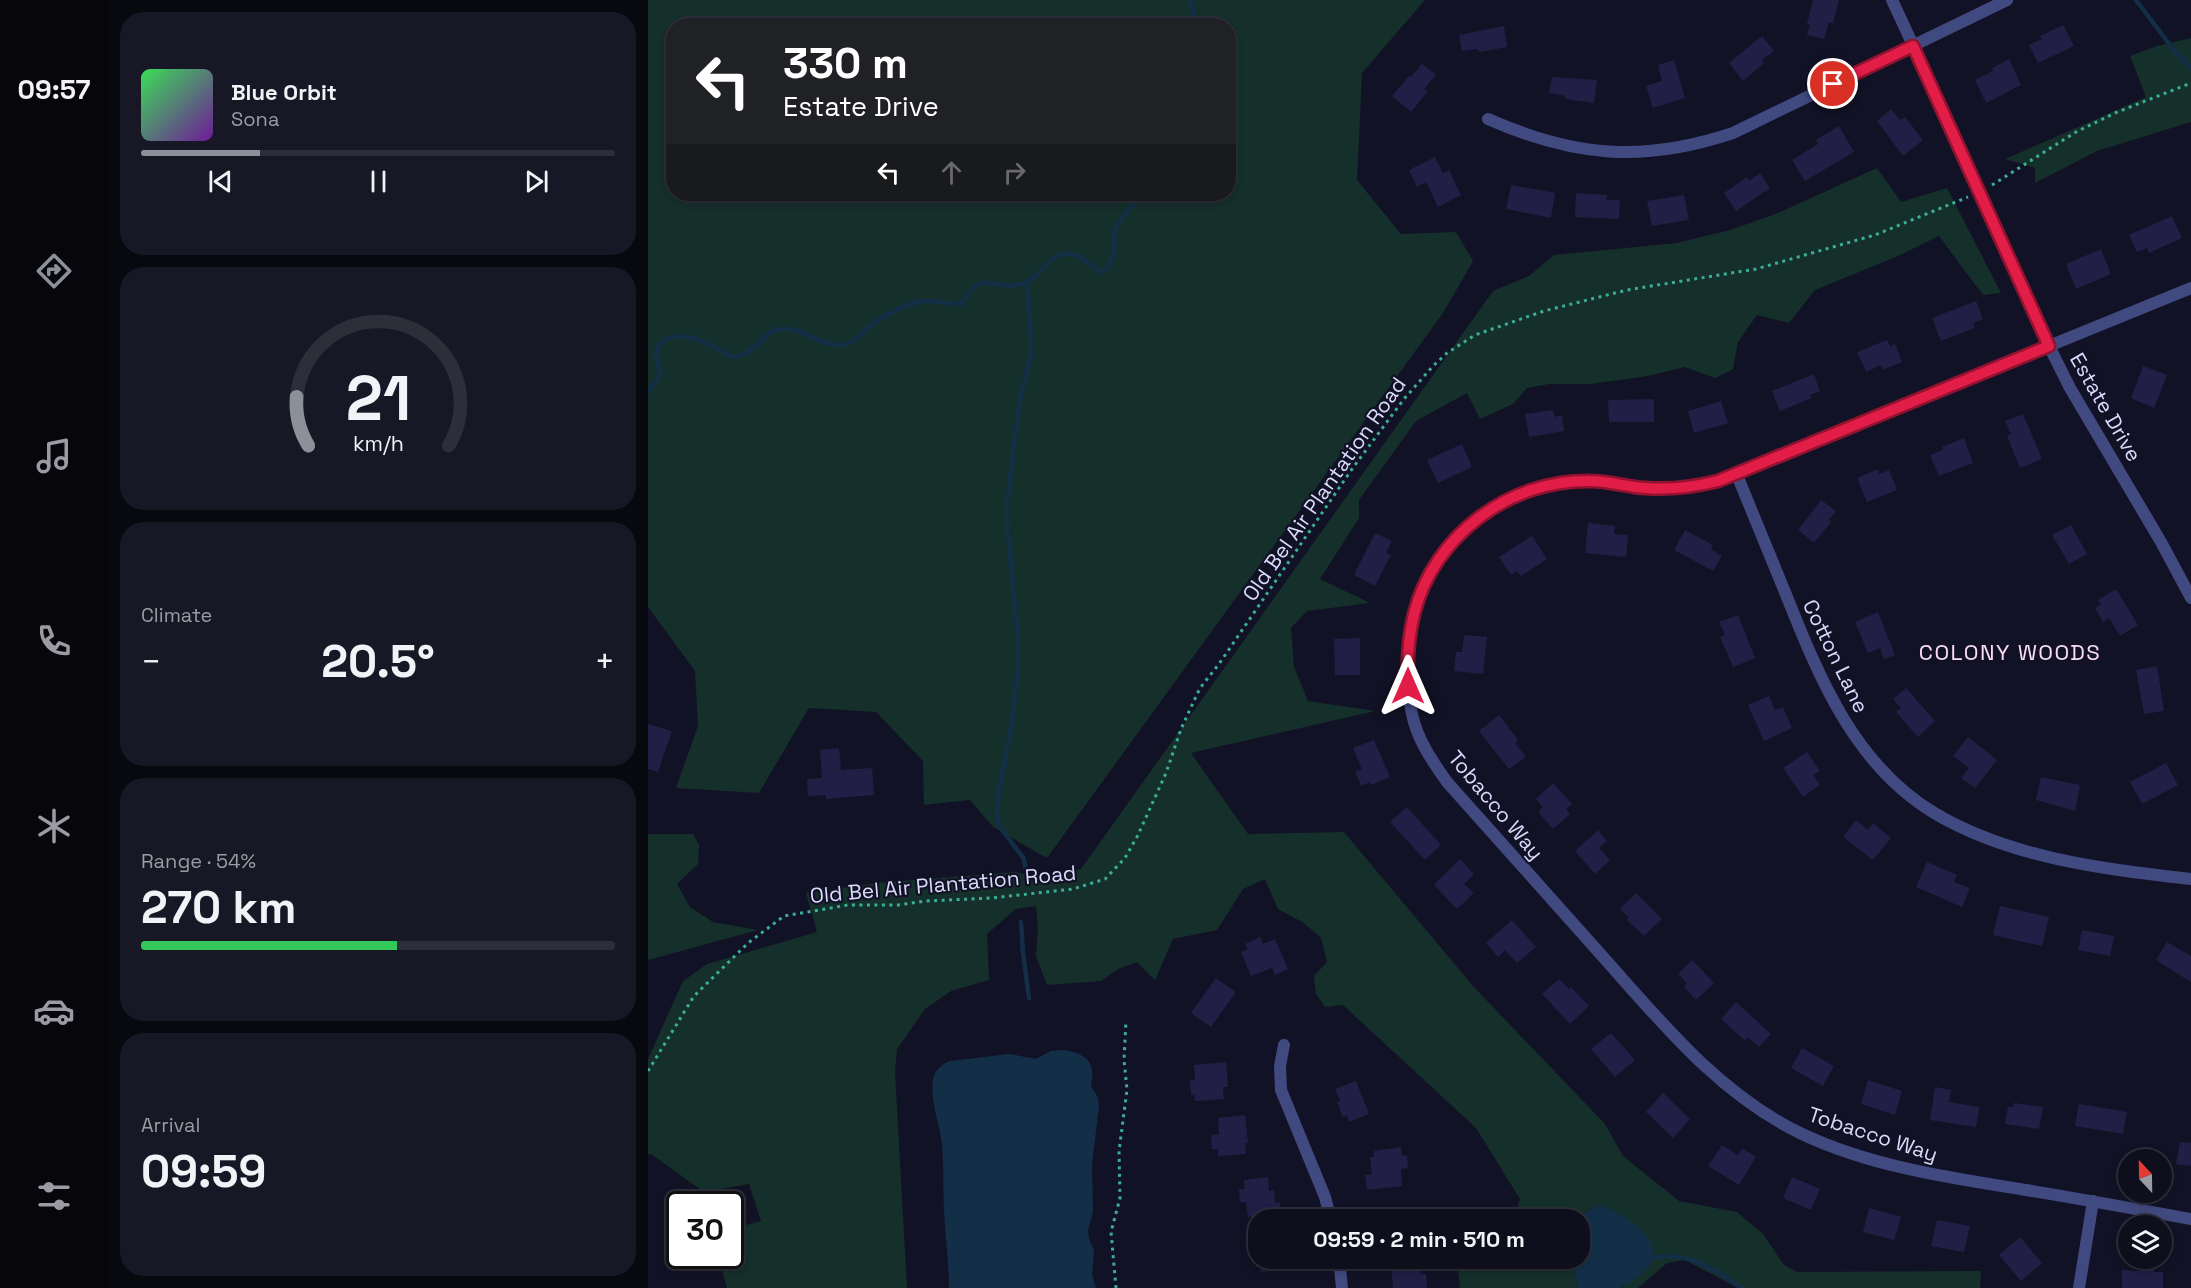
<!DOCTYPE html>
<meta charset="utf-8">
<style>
body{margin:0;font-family:"Space Grotesk",sans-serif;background:#171725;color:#f1f3f6;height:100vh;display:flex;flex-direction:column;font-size:22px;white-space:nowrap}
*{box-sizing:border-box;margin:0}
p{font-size:20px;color:#9b9ca3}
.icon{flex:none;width:33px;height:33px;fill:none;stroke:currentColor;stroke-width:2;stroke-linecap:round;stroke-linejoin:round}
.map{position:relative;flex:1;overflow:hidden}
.drawer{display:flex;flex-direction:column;gap:12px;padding:12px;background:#08080f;width:540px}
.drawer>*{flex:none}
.banner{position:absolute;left:18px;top:18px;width:570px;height:183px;border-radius:24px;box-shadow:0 3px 9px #0003,0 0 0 2px #2e2e3b;background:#202124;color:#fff;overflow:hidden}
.needle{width:39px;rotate:338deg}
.buttons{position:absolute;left:1470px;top:1149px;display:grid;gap:12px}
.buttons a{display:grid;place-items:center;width:54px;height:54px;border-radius:50%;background:#0e0e1c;box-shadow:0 3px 9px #0003,0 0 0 2px #2e2e3b;font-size:30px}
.speed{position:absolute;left:18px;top:1191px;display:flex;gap:12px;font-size:30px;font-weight:700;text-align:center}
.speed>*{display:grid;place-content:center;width:78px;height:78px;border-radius:50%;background:#0e0e1c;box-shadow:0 3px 9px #0003,0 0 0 2px #2e2e3b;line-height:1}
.speed .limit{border:3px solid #111;border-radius:9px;background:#fff;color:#111}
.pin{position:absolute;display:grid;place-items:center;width:51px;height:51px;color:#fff;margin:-26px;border:3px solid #fff;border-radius:50%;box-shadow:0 2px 6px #0007}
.me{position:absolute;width:66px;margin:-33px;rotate:0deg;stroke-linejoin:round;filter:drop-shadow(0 0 4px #0008)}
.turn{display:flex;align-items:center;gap:21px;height:126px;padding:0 18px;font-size:27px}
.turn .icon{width:78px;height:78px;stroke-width:2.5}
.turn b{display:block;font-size:42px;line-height:51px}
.lanes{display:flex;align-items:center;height:57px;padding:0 18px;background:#0003;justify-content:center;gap:30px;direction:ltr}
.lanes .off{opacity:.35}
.big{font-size:45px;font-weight:600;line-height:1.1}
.drawer .card{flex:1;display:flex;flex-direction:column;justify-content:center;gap:9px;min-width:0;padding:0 21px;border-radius:24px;background:#171725}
.drawer .dial{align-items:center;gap:0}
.dial svg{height:156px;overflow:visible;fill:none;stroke:#2e2e3b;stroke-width:7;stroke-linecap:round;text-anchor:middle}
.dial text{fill:#f1f3f6;stroke:none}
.song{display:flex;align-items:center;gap:18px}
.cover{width:72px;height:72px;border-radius:9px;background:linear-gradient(135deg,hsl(130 70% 55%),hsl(280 70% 35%))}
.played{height:6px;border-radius:3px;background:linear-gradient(90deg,#8c9099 25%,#2e2e3b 25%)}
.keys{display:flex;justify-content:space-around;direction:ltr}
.heat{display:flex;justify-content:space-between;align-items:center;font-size:33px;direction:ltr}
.charge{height:9px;border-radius:4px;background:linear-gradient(90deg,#34c759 54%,#2e2e3b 0)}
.trip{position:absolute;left:600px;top:1209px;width:342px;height:60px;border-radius:24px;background:#0e0e1c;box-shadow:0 3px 9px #0003,0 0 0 2px #2e2e3b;font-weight:600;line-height:60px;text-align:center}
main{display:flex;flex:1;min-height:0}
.menu{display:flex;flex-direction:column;width:108px;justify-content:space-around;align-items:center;background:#06060b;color:#9b9ca3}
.menu .icon{width:42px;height:42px}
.menu .on{color:#8c9099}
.menu b{font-size:27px;color:#f1f3f6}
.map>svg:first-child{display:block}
.green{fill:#152f2a;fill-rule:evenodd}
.water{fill:#132f48}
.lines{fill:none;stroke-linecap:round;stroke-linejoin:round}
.stream{stroke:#132f48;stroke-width:4.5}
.building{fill:#211f45}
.path{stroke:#3baf95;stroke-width:3;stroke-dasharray:3 4.5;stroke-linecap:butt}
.street{stroke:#414981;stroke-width:12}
.route-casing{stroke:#92132f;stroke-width:15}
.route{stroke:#e11d48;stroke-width:10}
.labels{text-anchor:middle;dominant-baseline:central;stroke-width:4.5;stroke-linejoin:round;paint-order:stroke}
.street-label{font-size:21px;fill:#dadbfc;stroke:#121226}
.neighbourhood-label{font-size:22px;letter-spacing:1.5px;fill:#fcdcf5;stroke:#121226}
</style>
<main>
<nav class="menu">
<b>09:57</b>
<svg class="icon on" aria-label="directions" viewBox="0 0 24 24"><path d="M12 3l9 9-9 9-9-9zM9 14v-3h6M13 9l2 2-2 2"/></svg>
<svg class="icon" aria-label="music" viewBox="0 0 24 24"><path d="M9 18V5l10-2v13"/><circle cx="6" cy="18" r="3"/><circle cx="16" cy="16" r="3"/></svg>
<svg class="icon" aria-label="phone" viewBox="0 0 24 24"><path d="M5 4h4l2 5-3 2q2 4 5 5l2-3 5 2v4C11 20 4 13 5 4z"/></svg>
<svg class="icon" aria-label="climate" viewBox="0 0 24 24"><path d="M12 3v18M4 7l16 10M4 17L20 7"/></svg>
<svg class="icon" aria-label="car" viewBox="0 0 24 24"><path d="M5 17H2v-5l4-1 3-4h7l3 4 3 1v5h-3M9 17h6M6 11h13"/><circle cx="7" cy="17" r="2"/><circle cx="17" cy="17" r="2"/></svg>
<svg class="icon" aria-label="filters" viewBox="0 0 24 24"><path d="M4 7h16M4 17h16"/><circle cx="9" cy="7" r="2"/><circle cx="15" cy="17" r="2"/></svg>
</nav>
<section class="drawer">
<div class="card">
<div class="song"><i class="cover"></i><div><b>Blue Orbit</b><p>Sona</p></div></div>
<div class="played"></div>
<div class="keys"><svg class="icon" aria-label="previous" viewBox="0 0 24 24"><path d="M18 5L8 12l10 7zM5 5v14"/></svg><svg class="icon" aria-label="pause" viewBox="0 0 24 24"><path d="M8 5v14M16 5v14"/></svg><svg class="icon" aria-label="next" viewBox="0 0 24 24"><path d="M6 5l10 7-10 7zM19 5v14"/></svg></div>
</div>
<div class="card dial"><svg viewBox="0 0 100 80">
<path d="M14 69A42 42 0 1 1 86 69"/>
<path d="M14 69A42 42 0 0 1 8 44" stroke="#8c9099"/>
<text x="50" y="56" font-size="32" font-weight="700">21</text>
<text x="50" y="72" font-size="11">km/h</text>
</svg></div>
<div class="card"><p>Climate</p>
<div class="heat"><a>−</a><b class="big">20.5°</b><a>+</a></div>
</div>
<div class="card"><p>Range · 54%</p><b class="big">270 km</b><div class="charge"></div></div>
<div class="card"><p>Arrival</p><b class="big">09:59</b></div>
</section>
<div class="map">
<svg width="1543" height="1288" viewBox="0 0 1543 1288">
<rect width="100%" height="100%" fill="#121226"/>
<path class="green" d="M 0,0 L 777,0 L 714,73 L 709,180 L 753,234 L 808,232 L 825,261 L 795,313 L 399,858 L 345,827 L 322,800 L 276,805 L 275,761 L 228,712 L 161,708 L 111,793 L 28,788 L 50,726 L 47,671 L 0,607 ZM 26,26 L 580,26 L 580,194 L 26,194 Z
M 1543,38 L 1543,122 L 1449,151 L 1387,183 L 1387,168 L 1357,159 L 1498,97 L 1482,56 L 1509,46 Z
M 1229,168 L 1253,202 L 1299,188 L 1353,293 L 1335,295 L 1291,236 L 1250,256 L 1167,290 L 1141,323 L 1109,315 L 1090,342 L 1085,369 L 1067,378 L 1037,367 L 1000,376 L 943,384 L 901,384 L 879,388 L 865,404 L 832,419 L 819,393 L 768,421 L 711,500 L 711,518 L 672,579 L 722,603 L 659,611 L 643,628 L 646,667 L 660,701 L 727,711 L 543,753 L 600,834 L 696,832 L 824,985 L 957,1124 L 975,1156 L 1031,1201 L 1089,1212 L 1115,1234 L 1136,1265 L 1149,1272 L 1333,1271 L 1332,1288 L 1090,1288 L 1037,1260 L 1019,1263 L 990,1288 L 973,1288 L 981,1282 L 951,1205 L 927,1219 L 867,1219 L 872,1199 L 828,1128 L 695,1005 L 677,1007 L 668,994 L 666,976 L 679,962 L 673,938 L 656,923 L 630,909 L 617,879 L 595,889 L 569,930 L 525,939 L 507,980 L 489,962 L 470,969 L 453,981 L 399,985 L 388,956 L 390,930 L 388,906 L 368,909 L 339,934 L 341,980 L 303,991 L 277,1009 L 249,1049 L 247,1072 L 259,1288 L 79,1288 L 70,1256 L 82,1256 L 83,1229 L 113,1221 L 101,1184 L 56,1192 L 3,1154 L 0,1155 L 0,1059 L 35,981 L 59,964 L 169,932 L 158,893 L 228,883 L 367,872 L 397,878 L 433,869 L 845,291 L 881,276 L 906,255 L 1029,243 L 1082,230 L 1130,213 Z
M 0,834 L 45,834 L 51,845 L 50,864 L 29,884 L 42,907 L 65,922 L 110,930 L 0,960 Z
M 809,1259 L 923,1259 L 930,1288 L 812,1288 Z"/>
<path class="water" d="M 416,1050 C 439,1054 448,1062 443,1086 L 450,1098 L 451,1106 L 444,1165 L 445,1212 L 440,1230 L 441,1239 L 446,1250 L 444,1275 L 448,1288 L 301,1288 C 301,1262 297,1236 296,1210 C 295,1188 296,1166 294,1145 C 292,1124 282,1102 285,1081 C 286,1070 293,1065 302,1061 L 362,1054 L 388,1059 L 403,1051 Z
M 951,1205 C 980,1215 1033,1249 988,1278 C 983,1281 977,1286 972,1288 C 963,1288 941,1288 930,1288 L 923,1259 L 932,1258 L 932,1220 L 927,1219 Z"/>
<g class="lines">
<path class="stream" d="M 542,0 L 549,26
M 1488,0 L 1528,53 L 1543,68
M 0,391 C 13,377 14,370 7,353 C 9,349 12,343 16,341 C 36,326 66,348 85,357 C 89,356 94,355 98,353 C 113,345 117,330 135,329 C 156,328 175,347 193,345 C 207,344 212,332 223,325 C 236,316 253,307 268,302 C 283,298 298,305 313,304 C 336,264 345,294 377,283 C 393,277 398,256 418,254 C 433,253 442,267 454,273 L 461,266 L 466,254 L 467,228 L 492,194
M 378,871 L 376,859 L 352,827 L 349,814 L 351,791 L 364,724 L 369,676 L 370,638 L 360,535 L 359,501 L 372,399 L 384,352 L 379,283
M 373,922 L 375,953 L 381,998
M 1004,1258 C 1038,1249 1067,1271 1095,1288"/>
</g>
<path class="building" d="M 1165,0 L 1191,0 L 1185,23 L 1181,22 L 1176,39 L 1159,35 L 1162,25 L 1159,24 Z
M 1415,25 L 1426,46 L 1390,63 L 1381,45 L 1394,39 L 1392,36 Z
M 856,26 L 859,47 L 831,52 L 830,49 L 814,51 L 811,35 Z
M 1114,36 L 1126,51 L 1114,60 L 1116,63 L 1095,81 L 1081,63 Z
M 1361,59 L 1373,85 L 1338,103 L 1327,80 L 1345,71 L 1344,68 Z
M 1026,60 L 1037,98 L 1005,108 L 998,86 L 1014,81 L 1010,65 Z
M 774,64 L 788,75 L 776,89 L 780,91 L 763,112 L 744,96 L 761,76 L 763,77 Z
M 904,77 L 949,80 L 946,103 L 917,99 L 917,96 L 901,93 Z
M 1243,109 L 1252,120 L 1257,117 L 1275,140 L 1255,156 L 1229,121 Z
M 1191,126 L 1206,152 L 1157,181 L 1144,160 L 1170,144 L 1168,140 Z
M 787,157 L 795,173 L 801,170 L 813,195 L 790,207 L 778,182 L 769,187 L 761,170 Z
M 1112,173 L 1122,188 L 1088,211 L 1076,193 L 1099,177 L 1101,181 Z
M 863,185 L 907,193 L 903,218 L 858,209 Z
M 928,193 L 959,195 L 959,200 L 972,200 L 971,219 L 927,217 Z
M 1036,195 L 1041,220 L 1004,226 L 999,201 Z
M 1524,216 L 1534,238 L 1501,253 L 1499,248 L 1489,252 L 1481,235 Z
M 1453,249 L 1463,274 L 1428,289 L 1418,264 Z
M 1328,301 L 1335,319 L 1325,323 L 1327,328 L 1293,341 L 1284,318 Z
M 1239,340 L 1242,346 L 1247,344 L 1254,362 L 1235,370 L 1233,365 L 1218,372 L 1209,352 Z
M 1495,366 L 1519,375 L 1506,408 L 1483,398 Z
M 1166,374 L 1172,391 L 1162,395 L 1164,398 L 1132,411 L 1124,391 Z
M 1006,399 L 1006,422 L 961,422 L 960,400 Z
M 1073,401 L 1080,423 L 1046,433 L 1040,411 Z
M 905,410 L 907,417 L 914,415 L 916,431 L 881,437 L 877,414 Z
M 1375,414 L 1394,459 L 1372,468 L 1359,436 L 1363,434 L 1357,421 Z
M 1316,438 L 1325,463 L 1291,476 L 1282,455 L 1295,450 L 1294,447 Z
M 814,444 L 824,467 L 790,483 L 779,460 Z
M 1230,469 L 1231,474 L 1241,470 L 1249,490 L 1219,502 L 1209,478 Z
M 1173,500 L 1188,511 L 1181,520 L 1183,522 L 1166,543 L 1150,530 Z
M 940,523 L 967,526 L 966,534 L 980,535 L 978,557 L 937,553 Z
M 1423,525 L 1439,554 L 1421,564 L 1404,535 Z
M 1037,530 L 1065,545 L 1063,549 L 1074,556 L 1065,571 L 1026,550 Z
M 727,533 L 744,541 L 738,553 L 743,555 L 727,586 L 706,575 Z
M 884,536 L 899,559 L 873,576 L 869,571 L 863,575 L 851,557 Z
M 1468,589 L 1490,625 L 1472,636 L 1461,618 L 1455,622 L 1447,608 L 1453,604 L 1450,600 Z
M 1230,612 L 1247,655 L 1236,659 L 1232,648 L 1220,653 L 1207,622 Z
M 1090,615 L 1107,658 L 1085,667 L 1072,637 L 1077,635 L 1071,622 Z
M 816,635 L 839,637 L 835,674 L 806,671 L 808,652 L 814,652 Z
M 712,638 L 712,675 L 687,675 L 686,639 Z
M 1509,666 L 1516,711 L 1496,714 L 1488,670 Z
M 1258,688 L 1287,721 L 1270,737 L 1248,712 L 1253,708 L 1245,699 Z
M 1121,696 L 1127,710 L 1135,707 L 1144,728 L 1116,741 L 1100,705 Z
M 851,715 L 870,740 L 867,743 L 878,757 L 861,769 L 831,731 Z
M 0,724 L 24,731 L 10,772 L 0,769 Z
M 1320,737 L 1349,760 L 1327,788 L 1313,778 L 1321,768 L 1305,756 Z
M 726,740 L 742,777 L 723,785 L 722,782 L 713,786 L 707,772 L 714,769 L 705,748 Z
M 191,748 L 193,770 L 224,768 L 226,795 L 178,799 L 178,795 L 160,796 L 159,779 L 174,778 L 172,750 Z
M 1159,752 L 1172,771 L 1165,775 L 1172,785 L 1155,797 L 1135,768 Z
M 1518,763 L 1530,785 L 1494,804 L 1482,782 Z
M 1393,777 L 1432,785 L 1427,811 L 1388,800 Z
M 905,783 L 924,804 L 918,809 L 922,814 L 905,829 L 890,812 L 895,807 L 888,799 Z
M 759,807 L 793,845 L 777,860 L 742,822 Z
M 1208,820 L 1220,830 L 1225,823 L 1243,838 L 1225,860 L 1195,837 Z
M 950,830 L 959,841 L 951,848 L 962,860 L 947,874 L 927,851 Z
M 812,859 L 826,874 L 816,884 L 826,893 L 809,909 L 786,885 Z
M 1279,862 L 1309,875 L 1306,882 L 1322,888 L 1314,907 L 1268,887 Z
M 988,893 L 1014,919 L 996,936 L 979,920 L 981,918 L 972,909 Z
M 1352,906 L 1401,917 L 1394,946 L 1345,935 Z
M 864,920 L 888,947 L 869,963 L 857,950 L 850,957 L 838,943 Z
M 1434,930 L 1466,936 L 1462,956 L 1430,950 Z
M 612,937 L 615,944 L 627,939 L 640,969 L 627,975 L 624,968 L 603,976 L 593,952 L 600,949 L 597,944 Z
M 1519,942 L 1543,956 L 1543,982 L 1508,960 Z
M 1044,960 L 1066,983 L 1048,1000 L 1036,987 L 1039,983 L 1030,974 Z
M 568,978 L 588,992 L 563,1027 L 543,1013 Z
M 911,979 L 921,989 L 923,987 L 941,1006 L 922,1024 L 894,994 Z
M 1088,1002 L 1123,1034 L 1111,1047 L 1100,1037 L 1097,1041 L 1073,1019 Z
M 963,1033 L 987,1060 L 967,1077 L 943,1049 Z
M 1154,1048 L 1186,1066 L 1175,1086 L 1143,1068 Z
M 578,1062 L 580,1087 L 575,1087 L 576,1099 L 547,1101 L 547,1094 L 543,1095 L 542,1080 L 547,1080 L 546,1065 Z
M 1220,1080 L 1254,1091 L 1247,1115 L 1213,1104 Z
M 708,1081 L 721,1114 L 701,1122 L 699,1116 L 695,1117 L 689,1102 L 692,1101 L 687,1089 Z
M 1287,1087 L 1303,1090 L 1301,1102 L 1331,1107 L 1328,1127 L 1282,1120 Z
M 1015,1093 L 1042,1119 L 1025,1138 L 998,1112 Z
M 1366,1103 L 1395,1107 L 1391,1129 L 1357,1124 L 1360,1107 L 1365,1107 Z
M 1431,1104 L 1479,1112 L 1475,1134 L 1427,1126 Z
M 597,1115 L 600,1143 L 597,1143 L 598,1154 L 570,1156 L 570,1149 L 564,1149 L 563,1135 L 571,1134 L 570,1118 Z
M 1532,1142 L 1543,1143 L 1543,1166 L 1528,1164 Z
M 1074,1145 L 1090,1155 L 1094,1148 L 1108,1157 L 1091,1185 L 1060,1166 Z
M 753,1147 L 754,1156 L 759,1155 L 760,1168 L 753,1169 L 754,1186 L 719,1190 L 717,1175 L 724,1174 L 722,1157 L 726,1157 L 726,1151 Z
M 620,1177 L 621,1191 L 626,1190 L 627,1203 L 632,1202 L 633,1215 L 600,1217 L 598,1202 L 592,1202 L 591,1189 L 597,1189 L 596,1180 Z
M 1144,1177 L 1172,1189 L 1163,1210 L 1135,1198 Z
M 1221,1208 L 1253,1217 L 1246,1240 L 1215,1232 Z
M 1289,1220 L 1322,1226 L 1316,1252 L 1283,1246 Z
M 1372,1237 L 1394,1263 L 1373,1281 L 1351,1255 Z
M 611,1258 L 662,1258 L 662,1268 L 613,1272 Z
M 772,1264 L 773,1274 L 778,1274 L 779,1288 L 745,1288 L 743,1267 Z
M 1491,1264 L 1506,1265 L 1506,1272 L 1515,1272 L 1515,1288 L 1474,1288 L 1474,1270 L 1491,1271 Z"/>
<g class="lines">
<path class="path" d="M 1344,185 L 1428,132 L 1467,113 L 1543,83
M 0,1071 L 46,996 L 100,943 L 136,916 L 200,905 L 250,905 L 278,901 L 344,898 L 425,889 L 457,879 L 477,858 L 490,835 L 518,773 L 533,729 L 545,703 L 552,688 L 571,664 L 704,469 L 756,399 L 785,366 L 799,353 L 827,335 L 896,311 L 979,290 L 1108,269 L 1227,235 L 1320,197
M 468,1288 L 463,1232 L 472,1198 L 471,1151 L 479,1090 L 476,1060 L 478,1021"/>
<path class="street" d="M 1244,0 L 1303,127 L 1401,346 L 1422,388 L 1513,542 L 1543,598
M 840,119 C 926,157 995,163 1085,133 L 1359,0
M 1543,288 L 1070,481 C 1046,487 1023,490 998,488 C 966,486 941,477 908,484 C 800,505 740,608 764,714 C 769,739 784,761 799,782 C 851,841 904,899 956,958 C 1015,1024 1072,1095 1154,1134 C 1224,1167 1303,1178 1378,1190 C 1433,1199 1488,1209 1543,1219
M 1089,475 C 1106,516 1122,556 1139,597 C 1172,680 1208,767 1288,814 C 1365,859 1457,869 1543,879
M 636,1045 L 632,1066 L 633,1090 L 677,1197 L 683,1220
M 691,1258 L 694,1288
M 1431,1288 L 1445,1201"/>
</g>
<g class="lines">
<defs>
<path id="route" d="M 760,686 C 759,662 760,638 766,614 C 786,535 862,479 943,481 C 961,481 979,487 997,488 C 1022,490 1046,487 1070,481 L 1401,346 L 1265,46 L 1185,84"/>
</defs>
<use href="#route" class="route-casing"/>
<use href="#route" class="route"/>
</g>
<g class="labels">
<g class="street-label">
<text transform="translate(1458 407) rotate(60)">Estate Drive</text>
<text transform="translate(676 489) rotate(-55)">Old Bel Air Plantation Road</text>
<text transform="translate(1188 656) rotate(64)">Cotton Lane</text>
<text transform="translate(848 805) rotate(50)">Tobacco Way</text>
<text transform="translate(295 884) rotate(-5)">Old Bel Air Plantation Road</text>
<text transform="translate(1225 1134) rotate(18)">Tobacco Way</text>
</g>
<g class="neighbourhood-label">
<text x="1362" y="652">COLONY WOODS</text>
</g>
</g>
</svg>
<div class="buttons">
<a><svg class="needle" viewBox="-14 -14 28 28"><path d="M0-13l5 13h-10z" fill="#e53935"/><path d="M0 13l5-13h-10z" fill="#9b9ca3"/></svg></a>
<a><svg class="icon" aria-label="layers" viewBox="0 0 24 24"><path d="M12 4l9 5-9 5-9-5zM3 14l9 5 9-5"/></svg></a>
</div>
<div class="speed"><div class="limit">30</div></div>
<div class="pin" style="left:1185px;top:84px;background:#d93025"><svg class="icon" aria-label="arrive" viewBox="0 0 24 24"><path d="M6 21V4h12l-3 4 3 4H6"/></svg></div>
<svg class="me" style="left:760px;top:686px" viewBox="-20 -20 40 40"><path d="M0-17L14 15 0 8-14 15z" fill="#e11d48" stroke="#fff" stroke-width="4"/></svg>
<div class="trip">09:59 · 2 min · 510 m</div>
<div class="banner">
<div class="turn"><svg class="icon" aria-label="left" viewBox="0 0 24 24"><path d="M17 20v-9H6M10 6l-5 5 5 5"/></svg><div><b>330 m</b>Estate Drive</div></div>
<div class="lanes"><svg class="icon" aria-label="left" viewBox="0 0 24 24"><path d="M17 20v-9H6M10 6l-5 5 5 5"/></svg><svg class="icon off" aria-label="ahead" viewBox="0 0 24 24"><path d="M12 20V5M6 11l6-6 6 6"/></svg><svg class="icon off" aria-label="right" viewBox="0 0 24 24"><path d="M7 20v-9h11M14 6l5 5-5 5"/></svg></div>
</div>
</div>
</main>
